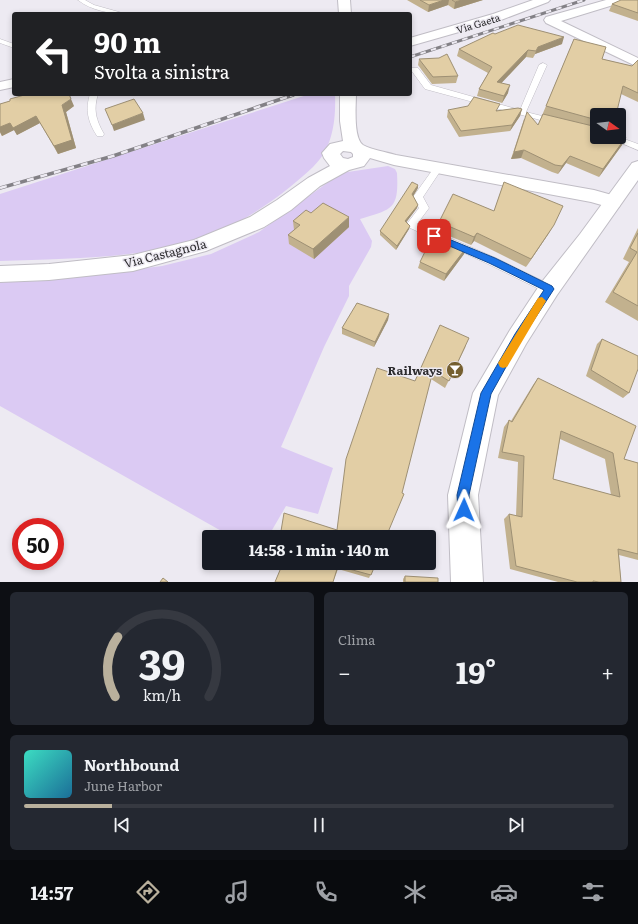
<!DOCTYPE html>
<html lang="it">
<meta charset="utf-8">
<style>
body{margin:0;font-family:Literata,serif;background:#242831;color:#f1f3f6;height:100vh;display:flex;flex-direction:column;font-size:15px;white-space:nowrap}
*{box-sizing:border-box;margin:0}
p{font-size:13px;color:#9ea1a6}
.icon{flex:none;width:22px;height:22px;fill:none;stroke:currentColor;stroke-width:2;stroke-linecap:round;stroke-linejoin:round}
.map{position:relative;height:582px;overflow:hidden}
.sheet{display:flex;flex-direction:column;gap:10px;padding:10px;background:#0d0f14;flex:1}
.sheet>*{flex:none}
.hud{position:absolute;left:12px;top:12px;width:400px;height:84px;border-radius:4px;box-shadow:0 2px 6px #0003;background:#202124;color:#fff;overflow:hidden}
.needle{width:26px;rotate:104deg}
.fabs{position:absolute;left:590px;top:108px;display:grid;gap:8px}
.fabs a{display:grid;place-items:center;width:36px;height:36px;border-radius:4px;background:#171b24;box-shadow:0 2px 6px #0003;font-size:20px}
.speed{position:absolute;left:12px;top:518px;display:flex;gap:8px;font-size:20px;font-weight:700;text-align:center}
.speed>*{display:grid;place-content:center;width:52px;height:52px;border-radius:50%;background:#171b24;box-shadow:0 2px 6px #0003;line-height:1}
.speed .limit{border:6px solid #d22;background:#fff;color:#111}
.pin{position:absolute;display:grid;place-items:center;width:34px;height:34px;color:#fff;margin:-17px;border-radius:8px;box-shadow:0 2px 6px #0006}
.me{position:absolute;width:44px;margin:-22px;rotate:1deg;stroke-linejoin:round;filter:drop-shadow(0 0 3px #0008)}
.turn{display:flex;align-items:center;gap:14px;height:84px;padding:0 16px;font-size:18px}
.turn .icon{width:52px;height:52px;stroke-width:2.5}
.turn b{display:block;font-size:28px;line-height:34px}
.big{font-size:30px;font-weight:700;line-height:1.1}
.sheet .widget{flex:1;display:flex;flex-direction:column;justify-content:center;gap:6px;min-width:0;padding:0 14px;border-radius:6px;background:#242831}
.sheet .dial{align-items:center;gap:0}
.dial svg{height:104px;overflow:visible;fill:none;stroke:#363941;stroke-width:7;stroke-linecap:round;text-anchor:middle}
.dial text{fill:#f1f3f6;stroke:none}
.song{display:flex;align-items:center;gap:12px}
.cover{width:48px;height:48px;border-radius:6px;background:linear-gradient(135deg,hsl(170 70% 55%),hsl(200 70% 35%))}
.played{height:4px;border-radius:2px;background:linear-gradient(90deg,#b9b09c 15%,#363941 15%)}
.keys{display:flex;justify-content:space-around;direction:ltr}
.heat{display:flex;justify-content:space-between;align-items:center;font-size:22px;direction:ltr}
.sheet .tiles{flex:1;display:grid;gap:10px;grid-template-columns:1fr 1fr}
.widget:last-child{grid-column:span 2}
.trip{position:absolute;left:202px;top:530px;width:234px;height:40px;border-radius:4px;background:#171b24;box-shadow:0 2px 6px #0003;font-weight:700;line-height:40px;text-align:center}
.dock{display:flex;height:64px;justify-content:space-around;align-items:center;background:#090b0e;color:#9ea1a6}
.dock .icon{width:28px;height:28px}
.dock .current{color:#b9b09c}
.dock b{font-size:18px;color:#f1f3f6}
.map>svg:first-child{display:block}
.green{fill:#dbcaf3}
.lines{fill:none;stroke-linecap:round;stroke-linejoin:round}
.service-casing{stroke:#c0bdc5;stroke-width:1}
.minor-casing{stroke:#c0bdc5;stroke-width:2}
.tertiary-casing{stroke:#c0bdc5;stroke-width:2}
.secondary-casing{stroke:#c0bdc5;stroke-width:2}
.service{fill:#fff;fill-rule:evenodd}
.minor{fill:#fff;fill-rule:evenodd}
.tertiary{fill:#fff;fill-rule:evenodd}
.secondary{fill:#fff;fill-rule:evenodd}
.rail-far1-casing{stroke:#838186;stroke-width:3}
.rail-casing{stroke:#838186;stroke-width:3.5}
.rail-far1{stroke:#edeaf2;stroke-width:2;stroke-dasharray:5.5;stroke-linecap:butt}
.rail{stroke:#edeaf2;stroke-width:2.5;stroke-dasharray:7;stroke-linecap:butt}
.wall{fill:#c2b18e;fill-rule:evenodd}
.shaded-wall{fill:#9e9074}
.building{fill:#e2cea5;stroke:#9e9074;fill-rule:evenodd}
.route{fill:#1a73e8;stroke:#114b97}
.slow{fill:#f59e0b}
.labels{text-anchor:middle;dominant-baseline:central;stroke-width:3;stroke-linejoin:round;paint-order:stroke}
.far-street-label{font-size:10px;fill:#2d2c2f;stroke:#edeaf2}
.street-label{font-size:12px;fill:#2d2c2f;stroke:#edeaf2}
.poi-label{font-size:12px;font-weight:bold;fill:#2d2c2f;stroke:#edeaf2;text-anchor:end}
</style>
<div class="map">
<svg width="638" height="582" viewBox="0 0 638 582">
<rect width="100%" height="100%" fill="#edeaf2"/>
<path class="green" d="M 310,94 L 335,94 C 336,120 333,148 313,167 C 306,174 298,180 290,187 C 272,202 243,221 221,231 C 155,260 72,258 0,261 L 0,194 Z
M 388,166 L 395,169 L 397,173 C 399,210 392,209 360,219 L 372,241 L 371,247 L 349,286 L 349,296 L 324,347 L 281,447 L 333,468 L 318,514 L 286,506 L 268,537 L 232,537 L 0,406 L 0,282 L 43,281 L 162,266 L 211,254 L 259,232 L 341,173 Z"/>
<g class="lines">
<defs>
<path id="service" d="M 78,0 L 85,0 L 94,5 L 126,14 C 111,14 90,10 78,0 Z
M 0,39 L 14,44 L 14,48 L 0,43 Z
M 543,63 L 547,65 L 526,112 L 558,120 L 558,124 L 555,124 L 425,89 L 411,70 L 412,68 L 418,68 L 431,85 L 520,110 L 539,65 Z
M 90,94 L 98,94 C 93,110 96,120 104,134 L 103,136 L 97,136 C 88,122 85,110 90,94 Z
M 607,137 L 619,137 L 638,144 L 638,150 Z
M 439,164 L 443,167 L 423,197 L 429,208 L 417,224 L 496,258 L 553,286 L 554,289 L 553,292 L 549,293 L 545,292 L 488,264 L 408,227 L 406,225 L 419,208 L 413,197 L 436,165 Z"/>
<path id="minor" d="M 338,0 L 350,0 L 351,14 L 339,14 Z
M 606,0 L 625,0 L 623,2 L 561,21 L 638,58 L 638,67 L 546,23 L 544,20 L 546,17 Z
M 340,94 L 356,94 C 356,105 353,138 363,145 C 372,150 386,152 396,155 L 594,190 L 619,197 L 621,202 L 619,207 L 612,208 L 591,202 L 394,165 L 370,158 L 364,166 L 349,170 L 320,186 L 291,210 L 264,227 L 206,251 L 133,271 L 49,280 L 0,282 L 0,266 L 49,264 L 133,255 L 194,240 L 250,217 L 277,200 L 308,178 L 330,166 L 324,158 L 322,153 L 330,144 L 343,141 L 340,121 ZM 343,151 L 351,152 L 353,154 L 353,157 L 348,159 L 343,158 L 340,154 Z"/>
<path id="tertiary" d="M 533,0 L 550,0 L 548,2 L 501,20 L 410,46 L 410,38 L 493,14 Z
M 14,79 L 14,87 L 0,90 L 0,82 Z"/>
<path id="secondary" d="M 638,161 L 638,180 L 557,295 L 526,344 L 498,395 L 478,495 L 483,582 L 451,582 L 448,495 L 473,393 L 510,330 L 541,283 L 580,234 L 632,163 Z"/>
</defs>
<use href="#service" class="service-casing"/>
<use href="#minor" class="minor-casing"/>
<use href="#tertiary" class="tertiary-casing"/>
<use href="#secondary" class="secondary-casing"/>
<use href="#service" class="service"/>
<use href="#minor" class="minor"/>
<use href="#tertiary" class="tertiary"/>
<use href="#secondary" class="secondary"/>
<defs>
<path id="rail-far1" d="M 410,57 L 584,0
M 290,96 L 296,94"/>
<path id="rail" d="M 0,188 L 113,156 L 293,95"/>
</defs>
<use href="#rail-far1" class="rail-far1-casing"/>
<use href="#rail" class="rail-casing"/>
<use href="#rail-far1" class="rail-far1"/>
<use href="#rail" class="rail"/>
</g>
<path class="wall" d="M 407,0 L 483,0 L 454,9 L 448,5 L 428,12 Z
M 638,0 L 638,21 L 609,11 L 612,4 Z
M 495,34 L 562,44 L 535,54 L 533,58 L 526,57 L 501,83 L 508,93 L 502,103 L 477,96 L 479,89 L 488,73 L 457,56 L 459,49 Z
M 574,39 L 602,59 L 632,66 L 638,60 L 638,102 L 621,94 L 597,115 L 597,137 L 622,145 L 599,177 L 566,163 L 558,174 L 552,172 L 521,158 L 511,159 L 524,119 L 538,125 Z
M 419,59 L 458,76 L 456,83 L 432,84 L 418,65 Z
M 10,101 L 74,106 L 66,112 L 76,148 L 58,154 L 40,123 L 17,135 L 14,130 L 2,136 L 0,132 L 0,104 Z
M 522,109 L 520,116 L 510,131 L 459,137 L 447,117 L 448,110 L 498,110 L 497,111 Z
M 504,182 L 549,233 L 526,267 L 474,241 L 471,245 L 437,231 L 439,222 L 494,211 Z
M 418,188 L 413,196 L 417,208 L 406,222 L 409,229 L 396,250 L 380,235 L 380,231 Z
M 311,213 L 349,227 L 314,259 L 289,244 L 288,235 L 294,230 L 293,221 Z
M 638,228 L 638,321 L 605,302 L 629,262 L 623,259 Z
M 464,254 L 444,281 L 418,268 L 420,262 Z
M 389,314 L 388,320 L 374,347 L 342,334 L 342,328 Z
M 602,339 L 629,393 L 623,398 L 586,376 L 597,344 Z
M 466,346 L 445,388 L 431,379 L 337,530 L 415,381 Z
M 538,378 L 624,459 L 638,463 L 638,560 L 619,555 L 621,582 L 558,582 L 510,569 L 504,519 L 509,514 L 516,516 L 518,462 L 498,458 L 504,427 L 509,420 L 511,421 L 533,385 ZM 560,439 L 605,459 L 611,495 L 553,479 Z
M 283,563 L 376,563 L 369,578 L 338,569 L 333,582 L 275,582 Z
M 405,576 L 438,582 L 403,582 L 403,579 Z"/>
<path class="shaded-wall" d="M 444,0 L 449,0 L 448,5 L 428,12 L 429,5 Z
M 462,0 L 483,0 L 454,9 L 455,2 Z
M 564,37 L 562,44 L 535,54 L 533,58 L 538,47 Z
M 528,50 L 526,57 L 495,90 L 497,82 Z
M 510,85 L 508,93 L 502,103 L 504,96 Z
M 71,99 L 74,106 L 66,112 L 76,148 L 58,154 L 54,146 L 62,105 Z
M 522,109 L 520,116 L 510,131 L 512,125 Z
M 143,113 L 145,120 L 114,131 L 112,125 Z
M 36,116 L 40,123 L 17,135 L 14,130 L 2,136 L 0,132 L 0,127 L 10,123 Z
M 626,137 L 622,145 L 599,177 L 603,169 Z
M 524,150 L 521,158 L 511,159 L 514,152 Z
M 570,156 L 566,163 L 558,174 L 562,166 Z
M 418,185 L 418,188 L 412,198 L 412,194 Z
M 418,205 L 417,208 L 405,224 L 405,221 Z
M 349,217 L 349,227 L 314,259 L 313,249 Z
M 554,225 L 549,233 L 526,267 L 531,259 Z
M 410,226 L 409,229 L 396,250 L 397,246 Z
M 477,233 L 474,241 L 471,245 L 474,237 Z
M 466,248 L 464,254 L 444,281 L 446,274 Z
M 389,314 L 388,320 L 374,347 L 375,342 Z"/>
<path class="building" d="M 420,0 L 444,0 L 429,5 Z
M 452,0 L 462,0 L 455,2 Z
M 621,0 L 638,0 L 638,13 L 612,4 Z
M 518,25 L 564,37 L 538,47 L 536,51 L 528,50 L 497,82 L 510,85 L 504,96 L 479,89 L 492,67 L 459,49 L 493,33 L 495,34 Z
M 574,39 L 606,47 L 602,59 L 632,66 L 638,60 L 638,93 L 623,86 L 616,115 L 597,115 L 597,120 L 546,106 Z
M 447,54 L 458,76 L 433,77 L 419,59 L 439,58 Z
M 28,94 L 69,94 L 71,99 L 62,105 L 72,140 L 54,146 L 36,116 L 13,128 L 10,123 L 0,127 L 0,104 L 10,101 L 10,99 Z
M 474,97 L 500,104 L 496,111 L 518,108 L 522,109 L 512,125 L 461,131 L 448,110 L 468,106 Z
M 134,99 L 143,113 L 112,125 L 105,109 Z
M 527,112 L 538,125 L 543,114 L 597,127 L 597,137 L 619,137 L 619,134 L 626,137 L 603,169 L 570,156 L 562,166 L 555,165 L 524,150 L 514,152 Z
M 412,182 L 418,185 L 412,194 L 418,205 L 405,221 L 410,226 L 397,246 L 380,231 Z
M 504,182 L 563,206 L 554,225 L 531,259 L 477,233 L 474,237 L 439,222 L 453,194 L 494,211 Z
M 323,203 L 349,217 L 313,249 L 288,235 L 300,225 L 293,221 L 306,210 L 311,213 Z
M 434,233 L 466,248 L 446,274 L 420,262 Z
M 638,233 L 638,306 L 613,292 L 637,252 L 630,248 Z
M 357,303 L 389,314 L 375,342 L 342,328 Z
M 440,325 L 469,338 L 449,381 L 433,371 L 402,493 L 404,494 L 386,537 L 280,537 L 284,513 L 337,530 L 346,459 L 377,368 L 415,381 Z
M 602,339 L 638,356 L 638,369 L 629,393 L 591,370 Z
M 538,378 L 636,426 L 624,459 L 638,463 L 638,554 L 618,549 L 621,582 L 599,582 L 593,581 L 593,582 L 577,582 L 516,566 L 509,514 L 522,517 L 524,456 L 502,452 L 509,420 L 512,422 ZM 561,431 L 613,453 L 620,497 L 553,479 Z
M 283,563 L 376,563 L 371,575 L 338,566 L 333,582 L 275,582 Z
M 405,576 L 438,578 L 438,582 L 405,582 Z
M 163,578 L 168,582 L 160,582 Z"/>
<path class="route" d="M 434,233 L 495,258 L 552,286 L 554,289 L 521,340 L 491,394 L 469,495 L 470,510 L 468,514 L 464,516 L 460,514 L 458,510 L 457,495 L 481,393 L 515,334 L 544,290 L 489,263 L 431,238 L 430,236 Z"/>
<path class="slow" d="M 542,297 L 546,301 L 507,367 L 503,368 L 500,367 L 498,363 L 500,360 L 538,298 Z"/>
<defs>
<symbol id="bar-disc" viewBox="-11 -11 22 22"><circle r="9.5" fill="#755f2f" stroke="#edeaf2"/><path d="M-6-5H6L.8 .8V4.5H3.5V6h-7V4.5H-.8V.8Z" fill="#fff"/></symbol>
</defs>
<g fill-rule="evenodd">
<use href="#bar-disc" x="445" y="360" width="20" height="20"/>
</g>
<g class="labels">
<g class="far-street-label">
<text transform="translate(478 23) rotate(-17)">Via Gaeta</text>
</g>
<g class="street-label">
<text transform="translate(165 253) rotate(-14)">Via Castagnola</text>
</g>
<g class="poi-label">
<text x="442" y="370">Railways</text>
</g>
</g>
</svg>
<div class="fabs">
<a><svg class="needle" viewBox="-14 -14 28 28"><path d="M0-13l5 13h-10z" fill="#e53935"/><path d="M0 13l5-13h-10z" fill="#9ea1a6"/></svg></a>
</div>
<div class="speed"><div class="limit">50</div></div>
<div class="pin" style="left:434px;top:236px;background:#d93025"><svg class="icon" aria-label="arrive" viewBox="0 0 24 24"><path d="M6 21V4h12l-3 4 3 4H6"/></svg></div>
<svg class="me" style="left:464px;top:510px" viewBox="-20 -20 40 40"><path d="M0-17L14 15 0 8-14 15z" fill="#1a73e8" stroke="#fff" stroke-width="4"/></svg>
<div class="trip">14:58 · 1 min · 140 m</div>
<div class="hud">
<div class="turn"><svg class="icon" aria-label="left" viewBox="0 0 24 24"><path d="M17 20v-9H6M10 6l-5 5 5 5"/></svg><div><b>90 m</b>Svolta a sinistra</div></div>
</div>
</div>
<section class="sheet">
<div class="tiles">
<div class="widget dial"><svg viewBox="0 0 100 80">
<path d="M14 69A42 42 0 1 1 86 69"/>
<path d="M14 69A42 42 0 0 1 16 23" stroke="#b9b09c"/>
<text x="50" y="56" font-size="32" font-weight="700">39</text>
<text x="50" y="72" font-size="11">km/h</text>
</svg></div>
<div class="widget"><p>Clima</p>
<div class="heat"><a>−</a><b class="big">19°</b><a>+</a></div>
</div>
<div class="widget">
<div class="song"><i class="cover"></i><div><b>Northbound</b><p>June Harbor</p></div></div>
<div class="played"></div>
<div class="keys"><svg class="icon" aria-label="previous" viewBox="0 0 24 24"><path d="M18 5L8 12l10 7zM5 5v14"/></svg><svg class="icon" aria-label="pause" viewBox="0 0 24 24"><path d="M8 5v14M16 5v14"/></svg><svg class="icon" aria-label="next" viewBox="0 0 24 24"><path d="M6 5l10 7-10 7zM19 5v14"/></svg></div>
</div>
</div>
</section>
<nav class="dock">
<b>14:57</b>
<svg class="icon current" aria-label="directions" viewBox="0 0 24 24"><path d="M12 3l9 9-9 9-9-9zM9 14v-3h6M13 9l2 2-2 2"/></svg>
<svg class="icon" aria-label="music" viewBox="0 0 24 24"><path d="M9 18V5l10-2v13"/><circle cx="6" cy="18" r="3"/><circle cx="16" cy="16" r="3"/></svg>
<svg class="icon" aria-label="phone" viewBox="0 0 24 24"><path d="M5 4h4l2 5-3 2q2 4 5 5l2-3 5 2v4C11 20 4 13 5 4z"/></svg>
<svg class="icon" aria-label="climate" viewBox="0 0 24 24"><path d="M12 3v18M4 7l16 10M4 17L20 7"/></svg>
<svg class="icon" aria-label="car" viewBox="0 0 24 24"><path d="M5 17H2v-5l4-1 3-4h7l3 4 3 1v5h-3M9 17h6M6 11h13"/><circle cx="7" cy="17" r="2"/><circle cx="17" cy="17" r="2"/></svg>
<svg class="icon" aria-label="filters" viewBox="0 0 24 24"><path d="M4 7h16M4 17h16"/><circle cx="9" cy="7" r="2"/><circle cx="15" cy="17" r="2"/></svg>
</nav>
